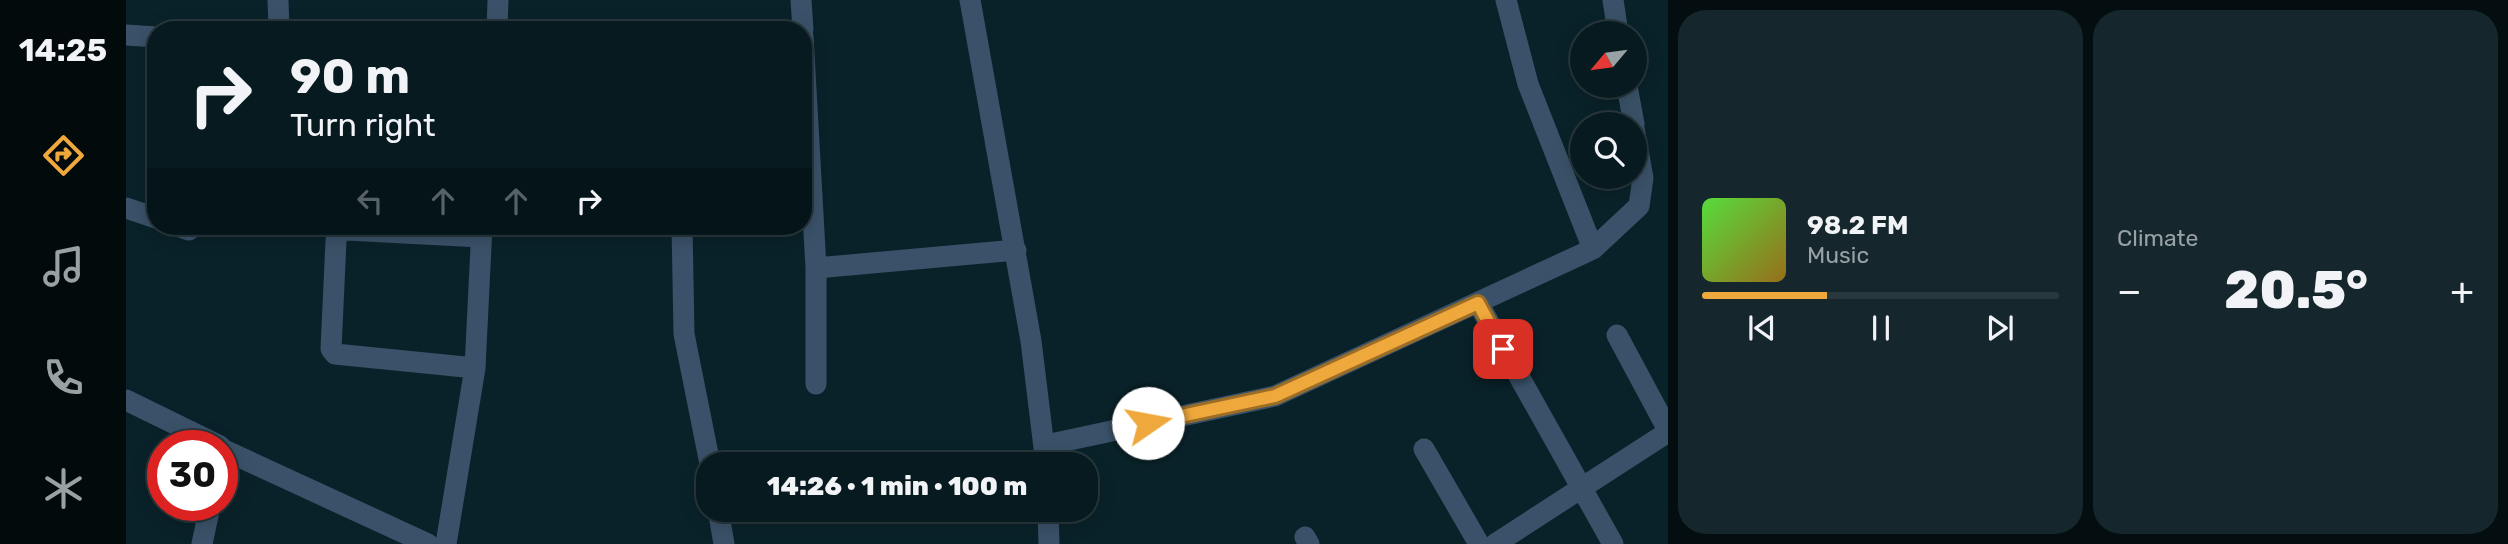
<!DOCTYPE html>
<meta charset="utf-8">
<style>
body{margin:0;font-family:Rubik,sans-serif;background:#15272c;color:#f1f3f6;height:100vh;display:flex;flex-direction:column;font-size:26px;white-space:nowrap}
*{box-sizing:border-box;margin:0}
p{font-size:23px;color:#98a1a4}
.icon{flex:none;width:38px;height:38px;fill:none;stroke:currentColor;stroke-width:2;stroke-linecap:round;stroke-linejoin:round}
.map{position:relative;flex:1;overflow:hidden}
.sheet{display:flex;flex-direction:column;gap:10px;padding:10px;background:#040e11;width:840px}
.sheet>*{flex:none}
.banner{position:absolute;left:21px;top:21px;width:665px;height:214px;border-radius:28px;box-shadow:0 4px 18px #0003,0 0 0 2px #28383d;background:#071a1f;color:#f1f3f6;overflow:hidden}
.needle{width:46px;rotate:241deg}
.controls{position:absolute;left:1444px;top:21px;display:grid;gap:14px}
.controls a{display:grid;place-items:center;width:77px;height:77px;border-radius:50%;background:#071a1f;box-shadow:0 4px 18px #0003,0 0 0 2px #28383d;font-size:35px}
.speed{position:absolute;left:21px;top:430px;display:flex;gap:14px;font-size:35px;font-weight:700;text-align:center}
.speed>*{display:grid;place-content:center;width:91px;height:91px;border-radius:50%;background:#071a1f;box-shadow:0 4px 18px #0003,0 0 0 2px #28383d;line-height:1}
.speed .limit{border:10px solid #d22;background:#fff;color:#111}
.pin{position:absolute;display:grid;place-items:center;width:60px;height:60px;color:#fff;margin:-30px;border-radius:14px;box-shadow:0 4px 10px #0006}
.me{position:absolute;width:77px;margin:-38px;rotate:78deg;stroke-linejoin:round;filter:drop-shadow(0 0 5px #0008)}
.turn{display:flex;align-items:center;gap:24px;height:147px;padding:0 28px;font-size:32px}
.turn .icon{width:91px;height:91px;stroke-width:2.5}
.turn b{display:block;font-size:49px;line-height:60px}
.lanes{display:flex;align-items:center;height:66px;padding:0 28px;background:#0003;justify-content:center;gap:35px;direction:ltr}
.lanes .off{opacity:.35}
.big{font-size:52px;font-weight:800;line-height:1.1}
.sheet .widget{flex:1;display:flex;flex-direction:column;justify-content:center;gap:10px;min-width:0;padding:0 24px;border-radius:28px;background:#15272c}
.song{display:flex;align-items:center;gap:21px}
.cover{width:84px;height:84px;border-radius:10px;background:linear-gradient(135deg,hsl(110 70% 55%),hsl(40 70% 35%))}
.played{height:7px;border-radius:4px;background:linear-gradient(90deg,#eea83c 35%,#28383d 35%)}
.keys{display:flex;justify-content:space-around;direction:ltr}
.heat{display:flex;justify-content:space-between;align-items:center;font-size:38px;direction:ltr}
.sheet .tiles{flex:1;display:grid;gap:10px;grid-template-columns:repeat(2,1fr)}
.trip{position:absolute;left:570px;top:452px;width:402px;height:70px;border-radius:28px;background:#071a1f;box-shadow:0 4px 18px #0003,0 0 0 2px #28383d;font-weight:800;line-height:70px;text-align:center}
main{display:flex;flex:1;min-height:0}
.dock{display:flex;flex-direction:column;width:126px;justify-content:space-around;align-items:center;background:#030a0c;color:#98a1a4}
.dock .icon{width:49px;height:49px}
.dock .active{color:#eea83c}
.dock b{font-size:32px;color:#f1f3f6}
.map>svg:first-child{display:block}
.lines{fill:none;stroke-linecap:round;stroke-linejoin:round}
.minor{stroke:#3a5269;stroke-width:21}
.route-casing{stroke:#9b6d27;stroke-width:18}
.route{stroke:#eea83c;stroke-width:12}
</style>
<main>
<nav class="dock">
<b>14:25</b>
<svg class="icon active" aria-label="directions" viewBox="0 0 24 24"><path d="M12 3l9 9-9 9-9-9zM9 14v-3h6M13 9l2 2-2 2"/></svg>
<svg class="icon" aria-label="music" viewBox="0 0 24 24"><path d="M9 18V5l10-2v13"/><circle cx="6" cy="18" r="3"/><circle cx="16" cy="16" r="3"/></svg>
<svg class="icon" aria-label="phone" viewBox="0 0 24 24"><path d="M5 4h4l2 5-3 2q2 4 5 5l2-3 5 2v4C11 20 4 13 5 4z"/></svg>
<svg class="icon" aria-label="climate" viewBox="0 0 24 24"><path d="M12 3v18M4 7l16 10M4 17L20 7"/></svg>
</nav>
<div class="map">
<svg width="1542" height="544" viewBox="0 0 1542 544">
<rect width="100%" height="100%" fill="#092229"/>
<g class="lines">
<path class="minor" d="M 152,0 L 153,30
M 675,0 L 677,30
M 844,0 L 905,341 L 920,464
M 1380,0 L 1402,84 L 1467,249
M 1487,0 L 1492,33
M 371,30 L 372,0
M 0,35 L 30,37
M 677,36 L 690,268 L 690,384
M 1501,86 L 1508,124
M 0,208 L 30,218
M 51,226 L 63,230 L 65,226
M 556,226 L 558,334 L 584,464
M 690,268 L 890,250
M 1352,303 L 1487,544
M 1491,335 L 1542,430
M 349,368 L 209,354 L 205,349 L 210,241 L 211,234 L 220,230 L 355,237
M 0,400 L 94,446
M 920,445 L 1149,396 L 1467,249 L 1513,206 L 1517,178 L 1508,128
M 96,449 L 302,544
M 1298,449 L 1353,544
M 592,509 L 598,544
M 922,509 L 923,544
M 1179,537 L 1183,544
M 76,544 L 84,506
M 320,544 L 349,368 L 356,226
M 1369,544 L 1542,432"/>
</g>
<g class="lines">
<defs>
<path id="route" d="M 1022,423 L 1149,396 L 1352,303 L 1377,349"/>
</defs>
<use href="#route" class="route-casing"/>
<use href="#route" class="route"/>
</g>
</svg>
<div class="controls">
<a><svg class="needle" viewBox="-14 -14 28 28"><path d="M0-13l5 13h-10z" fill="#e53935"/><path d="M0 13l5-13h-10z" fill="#98a1a4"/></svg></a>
<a><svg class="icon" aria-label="search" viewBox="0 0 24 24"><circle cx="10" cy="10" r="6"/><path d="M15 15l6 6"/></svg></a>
</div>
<div class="speed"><div class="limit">30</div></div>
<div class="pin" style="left:1377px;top:349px;background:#d93025"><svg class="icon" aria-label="arrive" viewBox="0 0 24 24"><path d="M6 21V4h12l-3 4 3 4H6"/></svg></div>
<svg class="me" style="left:1022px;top:423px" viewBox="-20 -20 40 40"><circle r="19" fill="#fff"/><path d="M0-13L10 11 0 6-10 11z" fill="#eea83c"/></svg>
<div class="trip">14:26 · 1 min · 100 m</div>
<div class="banner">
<div class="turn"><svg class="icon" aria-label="right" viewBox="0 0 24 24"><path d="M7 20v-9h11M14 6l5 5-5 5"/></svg><div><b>90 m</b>Turn right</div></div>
<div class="lanes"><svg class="icon off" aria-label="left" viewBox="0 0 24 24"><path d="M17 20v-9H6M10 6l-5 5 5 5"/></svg><svg class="icon off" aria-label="ahead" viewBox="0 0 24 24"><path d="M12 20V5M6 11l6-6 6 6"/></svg><svg class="icon off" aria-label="ahead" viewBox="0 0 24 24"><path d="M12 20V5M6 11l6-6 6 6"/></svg><svg class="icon" aria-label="right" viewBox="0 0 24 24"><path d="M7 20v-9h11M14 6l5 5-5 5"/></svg></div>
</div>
</div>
<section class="sheet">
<div class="tiles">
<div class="widget">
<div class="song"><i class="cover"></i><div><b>98.2 FM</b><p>Music</p></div></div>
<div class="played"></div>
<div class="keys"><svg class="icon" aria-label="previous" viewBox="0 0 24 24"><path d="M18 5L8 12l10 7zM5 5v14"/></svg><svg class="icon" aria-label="pause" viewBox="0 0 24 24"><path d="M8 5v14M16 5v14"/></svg><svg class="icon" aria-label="next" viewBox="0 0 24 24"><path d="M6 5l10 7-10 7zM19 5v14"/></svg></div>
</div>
<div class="widget"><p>Climate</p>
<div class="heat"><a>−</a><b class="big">20.5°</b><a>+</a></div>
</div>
</div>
</section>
</main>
